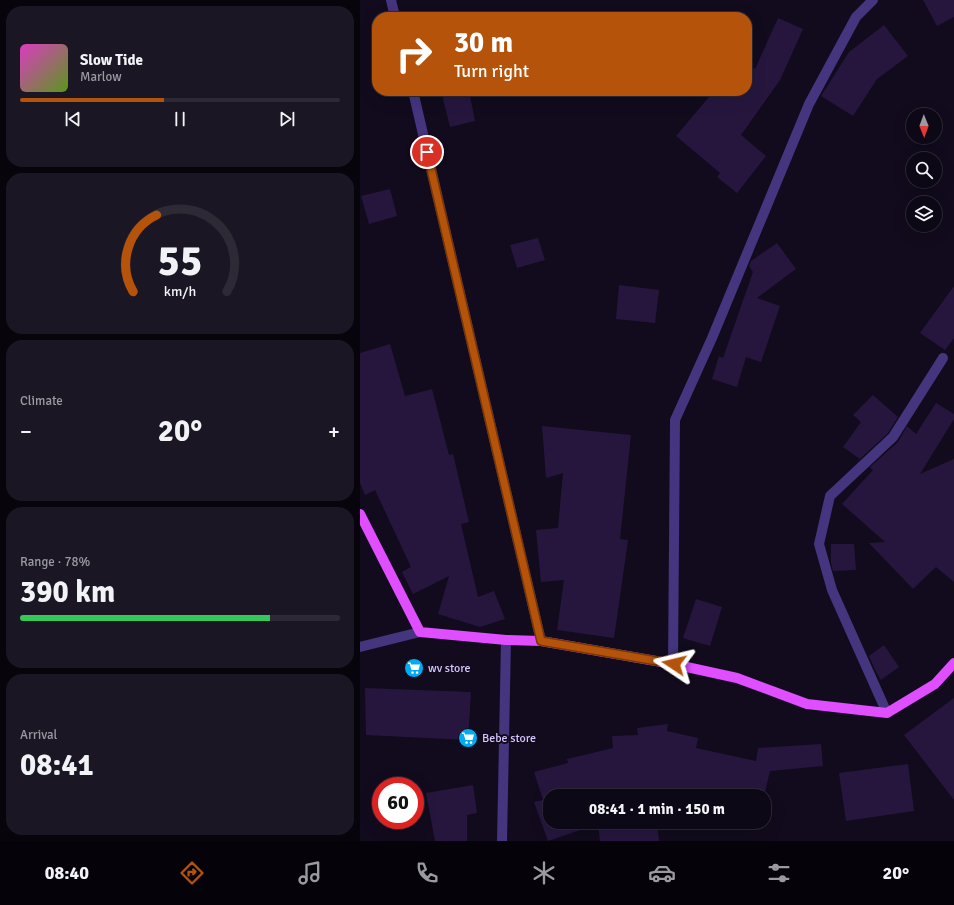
<!DOCTYPE html>
<meta charset="utf-8">
<style>
body{margin:0;font-family:Signika,sans-serif;background:#1b1623;color:#f1f3f6;height:100vh;display:flex;flex-direction:column;font-size:15px;white-space:nowrap}
*{box-sizing:border-box;margin:0}
p{font-size:13px;color:#9a9aa1}
.icon{flex:none;width:22px;height:22px;fill:none;stroke:currentColor;stroke-width:2;stroke-linecap:round;stroke-linejoin:round}
.map{position:relative;flex:1;overflow:hidden}
.side{display:flex;flex-direction:column;gap:6px;padding:6px;background:#07040c;width:360px}
.side>*{flex:none}
.hud{position:absolute;left:12px;top:12px;width:380px;height:84px;border-radius:16px;box-shadow:0 4px 16px #0002,0 0 0 1px #2d2935;background:#b45309;color:#fff;overflow:hidden}
.needle{width:26px;rotate:179deg}
.tools{position:absolute;left:546px;top:108px;display:grid;gap:8px}
.tools a{display:grid;place-items:center;width:36px;height:36px;border-radius:50%;background:#0d0816;box-shadow:0 4px 16px #0002,0 0 0 1px #2d2935;font-size:20px}
.speed{position:absolute;left:12px;top:777px;display:flex;gap:8px;font-size:20px;font-weight:700;text-align:center}
.speed>*{display:grid;place-content:center;width:52px;height:52px;border-radius:50%;background:#0d0816;box-shadow:0 4px 16px #0002,0 0 0 1px #2d2935;line-height:1}
.speed .limit{border:6px solid #d22;background:#fff;color:#111}
.pin{position:absolute;display:grid;place-items:center;width:34px;height:34px;color:#fff;margin:-17px;border:2px solid #fff;border-radius:50%;box-shadow:0 1px 4px #0007}
.me{position:absolute;width:44px;margin:-22px;rotate:280deg;stroke-linejoin:round;filter:drop-shadow(0 0 3px #0008)}
.turn{display:flex;align-items:center;gap:14px;height:84px;padding:0 16px;font-size:18px}
.turn .icon{width:52px;height:52px;stroke-width:2.5}
.turn b{display:block;font-size:28px;line-height:34px}
.big{font-size:30px;font-weight:800;line-height:1.1}
.side .widget{flex:1;display:flex;flex-direction:column;justify-content:center;gap:6px;min-width:0;padding:0 14px;border-radius:16px;background:#1b1623}
.side .dial{align-items:center;gap:0}
.dial svg{height:104px;overflow:visible;fill:none;stroke:#2d2935;stroke-width:7;stroke-linecap:round;text-anchor:middle}
.dial text{fill:#f1f3f6;stroke:none}
.song{display:flex;align-items:center;gap:12px}
.cover{width:48px;height:48px;border-radius:6px;background:linear-gradient(135deg,hsl(310 70% 55%),hsl(90 70% 35%))}
.played{height:4px;border-radius:2px;background:linear-gradient(90deg,#b45309 45%,#2d2935 45%)}
.keys{display:flex;justify-content:space-around;direction:ltr}
.heat{display:flex;justify-content:space-between;align-items:center;font-size:22px;direction:ltr}
.charge{height:6px;border-radius:3px;background:linear-gradient(90deg,#34c759 78%,#2d2935 0)}
.trip{position:absolute;left:183px;top:789px;width:228px;height:40px;border-radius:16px;background:#0d0816;box-shadow:0 4px 16px #0002,0 0 0 1px #2d2935;font-weight:800;line-height:40px;text-align:center}
.tab-bar{display:flex;height:64px;justify-content:space-around;align-items:center;background:#050309;color:#9a9aa1}
.tab-bar .icon{width:28px;height:28px}
.tab-bar .on{color:#b45309}
.tab-bar b{font-size:18px;color:#f1f3f6}
main{display:flex;flex:1;min-height:0}
.map>svg:first-child{display:block}
.building{fill:#26163e}
.lines{fill:none;stroke-linecap:round;stroke-linejoin:round}
.minor{stroke:#45347e;stroke-width:10}
.primary{stroke:#df4eff;stroke-width:10}
.route-casing{stroke:#753606;stroke-width:10}
.route{stroke:#b45309;stroke-width:7}
.labels{text-anchor:middle;dominant-baseline:central;stroke-width:4;stroke-linejoin:round;paint-order:stroke}
.poi-label{font-size:12px;fill:#d8c7ff;stroke:#110b1d;text-anchor:start}
</style>
<main>
<section class="side">
<div class="widget">
<div class="song"><i class="cover"></i><div><b>Slow Tide</b><p>Marlow</p></div></div>
<div class="played"></div>
<div class="keys"><svg class="icon" aria-label="previous" viewBox="0 0 24 24"><path d="M18 5L8 12l10 7zM5 5v14"/></svg><svg class="icon" aria-label="pause" viewBox="0 0 24 24"><path d="M8 5v14M16 5v14"/></svg><svg class="icon" aria-label="next" viewBox="0 0 24 24"><path d="M6 5l10 7-10 7zM19 5v14"/></svg></div>
</div>
<div class="widget dial"><svg viewBox="0 0 100 80">
<path d="M14 69A42 42 0 1 1 86 69"/>
<path d="M14 69A42 42 0 0 1 32 10" stroke="#b45309"/>
<text x="50" y="56" font-size="32" font-weight="700">55</text>
<text x="50" y="72" font-size="11">km/h</text>
</svg></div>
<div class="widget"><p>Climate</p>
<div class="heat"><a>−</a><b class="big">20°</b><a>+</a></div>
</div>
<div class="widget"><p>Range · 78%</p><b class="big">390 km</b><div class="charge"></div></div>
<div class="widget"><p>Arrival</p><b class="big">08:41</b></div>
</section>
<div class="map">
<svg width="594" height="841" viewBox="0 0 594 841">
<rect width="100%" height="100%" fill="#110b1d"/>
<path class="building" d="M 563,0 L 594,0 L 594,17 L 577,26 Z
M 418,18 L 443,29 L 420,80 L 381,135 L 406,156 L 377,193 L 357,177 L 360,173 L 316,136 L 354,91 L 387,91 L 387,63 L 395,69 Z
M 524,25 L 548,56 L 517,79 L 493,116 L 461,96 L 489,52 Z
M 81,91 L 109,91 L 115,121 L 90,127 Z
M 30,189 L 37,216 L 9,224 L 1,196 Z
M 178,238 L 185,260 L 157,268 L 150,245 Z
M 417,243 L 436,269 L 397,298 L 420,306 L 401,362 L 386,357 L 377,387 L 352,379 L 359,356 L 363,358 L 393,272 L 389,266 L 391,261 Z
M 259,285 L 299,290 L 295,323 L 256,319 Z
M 594,286 L 594,338 L 585,350 L 560,333 Z
M 30,344 L 45,396 L 72,389 L 89,455 L 93,454 L 109,522 L 101,524 L 118,597 L 134,591 L 145,619 L 120,627 L 78,614 L 89,576 L 53,594 L 42,572 L 51,567 L 15,490 L 5,495 L 0,483 L 0,353 Z
M 513,395 L 538,417 L 528,433 L 500,459 L 483,447 L 501,422 L 493,415 Z
M 576,403 L 594,414 L 594,419 L 560,474 L 594,459 L 594,582 L 576,567 L 553,589 L 509,543 L 525,542 L 482,504 L 513,470 L 510,467 L 538,442 L 547,426 L 556,434 Z
M 182,426 L 271,435 L 260,539 L 268,540 L 254,638 L 197,630 L 204,580 L 181,582 L 176,530 L 198,528 L 203,473 L 186,478 Z
M 471,544 L 494,544 L 496,570 L 473,571 L 471,563 Z
M 336,599 L 362,607 L 350,646 L 323,638 Z
M 524,645 L 539,667 L 521,680 L 516,672 L 509,656 Z
M 5,688 L 111,692 L 108,740 L 6,735 Z
M 594,698 L 594,800 L 544,735 Z
M 308,724 L 307,731 L 338,738 L 336,748 L 396,761 L 398,748 L 461,744 L 463,766 L 410,771 L 404,796 L 190,796 L 190,822 L 297,822 L 299,841 L 240,841 L 238,824 L 188,841 L 174,802 L 183,800 L 174,772 L 208,763 L 207,759 L 253,748 L 252,736 L 278,735 L 277,728 Z
M 548,764 L 554,811 L 486,821 L 479,773 Z
M 113,785 L 117,813 L 107,815 L 107,841 L 75,841 L 66,793 Z"/>
<g class="lines">
<path class="minor" d="M 31,0 L 35,17
M 53,91 L 181,641
M 0,647 L 60,632
M 313,664 L 315,420 L 352,338 L 449,104 L 496,17 L 513,0
M 527,713 L 472,590 L 459,544 L 470,496 L 533,437 L 583,358
M 142,841 L 146,640"/>
<path class="primary" d="M 0,514 L 60,632 L 146,640 L 181,641 L 313,664 L 377,678 L 447,704 L 527,713 L 575,684 L 594,663"/>
</g>
<g class="lines">
<defs>
<path id="route" d="M 67,152 L 181,641 L 314,664"/>
</defs>
<use href="#route" class="route-casing"/>
<use href="#route" class="route"/>
</g>
<defs>
<symbol id="supermarket-disc" viewBox="-11 -11 22 22"><circle r="9.5" fill="#00abf2" stroke="#110b1d"/><path d="M-6-5.5h2.5l.6 2H6L4.5 2H-2.5L-4.4-4H-6ZM-1.5 3.2a1.3 1.3 0 1 0 .1 0ZM3 3.2a1.3 1.3 0 1 0 .1 0Z" fill="#fff"/></symbol>
</defs>
<g fill-rule="evenodd">
<use href="#supermarket-disc" x="43" y="657" width="22" height="22"/>
<use href="#supermarket-disc" x="97" y="727" width="22" height="22"/>
</g>
<g class="labels">
<g class="poi-label">
<text x="68" y="668">wv store</text>
<text x="122" y="738">Bebe store</text>
</g>
</g>
</svg>
<div class="tools">
<a><svg class="needle" viewBox="-14 -14 28 28"><path d="M0-13l5 13h-10z" fill="#e53935"/><path d="M0 13l5-13h-10z" fill="#9a9aa1"/></svg></a>
<a><svg class="icon" aria-label="search" viewBox="0 0 24 24"><circle cx="10" cy="10" r="6"/><path d="M15 15l6 6"/></svg></a>
<a><svg class="icon" aria-label="layers" viewBox="0 0 24 24"><path d="M12 4l9 5-9 5-9-5zM3 14l9 5 9-5"/></svg></a>
</div>
<div class="speed"><div class="limit">60</div></div>
<div class="pin" style="left:67px;top:152px;background:#d93025"><svg class="icon" aria-label="arrive" viewBox="0 0 24 24"><path d="M6 21V4h12l-3 4 3 4H6"/></svg></div>
<svg class="me" style="left:314px;top:664px" viewBox="-20 -20 40 40"><path d="M0-17L14 15 0 8-14 15z" fill="#b45309" stroke="#fff" stroke-width="4"/></svg>
<div class="trip">08:41 · 1 min · 150 m</div>
<div class="hud">
<div class="turn"><svg class="icon" aria-label="right" viewBox="0 0 24 24"><path d="M7 20v-9h11M14 6l5 5-5 5"/></svg><div><b>30 m</b>Turn right</div></div>
</div>
</div>
</main>
<nav class="tab-bar">
<b>08:40</b>
<svg class="icon on" aria-label="directions" viewBox="0 0 24 24"><path d="M12 3l9 9-9 9-9-9zM9 14v-3h6M13 9l2 2-2 2"/></svg>
<svg class="icon" aria-label="music" viewBox="0 0 24 24"><path d="M9 18V5l10-2v13"/><circle cx="6" cy="18" r="3"/><circle cx="16" cy="16" r="3"/></svg>
<svg class="icon" aria-label="phone" viewBox="0 0 24 24"><path d="M5 4h4l2 5-3 2q2 4 5 5l2-3 5 2v4C11 20 4 13 5 4z"/></svg>
<svg class="icon" aria-label="climate" viewBox="0 0 24 24"><path d="M12 3v18M4 7l16 10M4 17L20 7"/></svg>
<svg class="icon" aria-label="car" viewBox="0 0 24 24"><path d="M5 17H2v-5l4-1 3-4h7l3 4 3 1v5h-3M9 17h6M6 11h13"/><circle cx="7" cy="17" r="2"/><circle cx="17" cy="17" r="2"/></svg>
<svg class="icon" aria-label="filters" viewBox="0 0 24 24"><path d="M4 7h16M4 17h16"/><circle cx="9" cy="7" r="2"/><circle cx="15" cy="17" r="2"/></svg>
<b>20°</b>
</nav>
